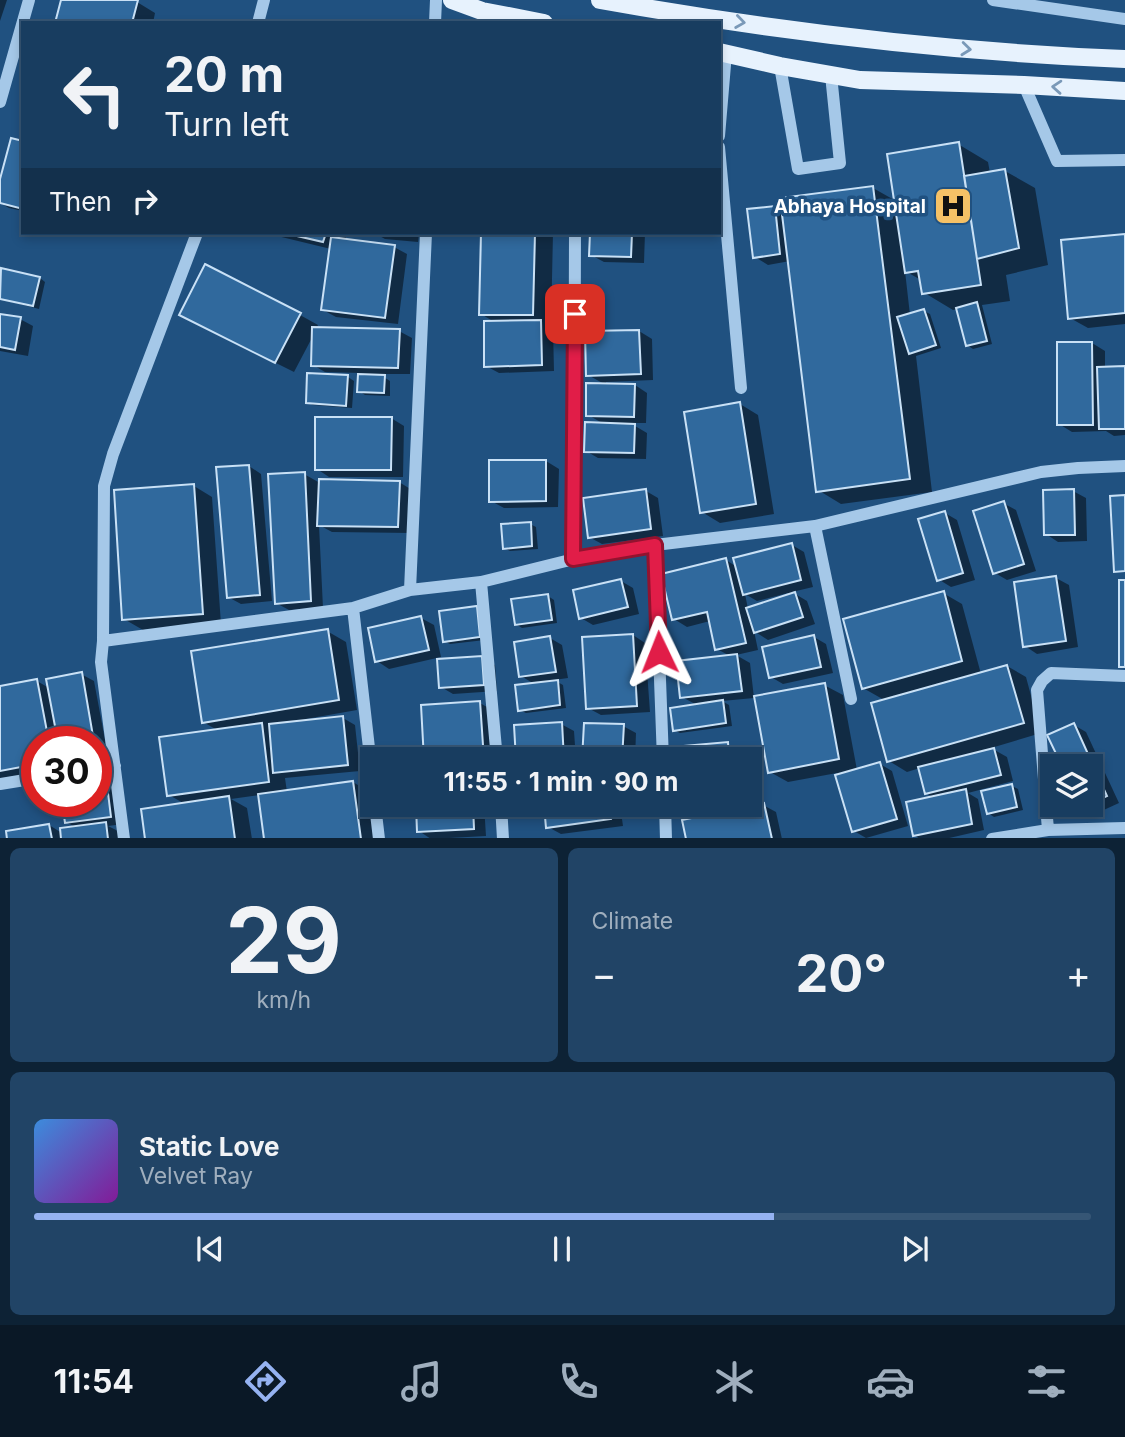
<!DOCTYPE html>
<meta charset="utf-8">
<style>
body{margin:0;font-family:Inter,sans-serif;background:#214466;color:#f1f3f6;height:100vh;display:flex;flex-direction:column;font-size:26px;white-space:nowrap}
*{box-sizing:border-box;margin:0}
p{font-size:23px;color:#9faebd}
.icon{flex:none;width:38px;height:38px;fill:none;stroke:currentColor;stroke-width:2;stroke-linecap:round;stroke-linejoin:round}
.map{position:relative;height:838px;overflow:hidden}
.details{display:flex;flex-direction:column;gap:10px;padding:10px;background:#0d2235;flex:1}
.details>*{flex:none}
.banner{position:absolute;left:21px;top:21px;width:700px;height:214px;border-radius:0px;box-shadow:0 4px 10px #0003,0 0 0 2px #365675;background:#183d60;color:#f1f3f6;overflow:hidden}
.tools{position:absolute;left:1040px;top:754px;display:grid;gap:14px}
.tools a{display:grid;place-items:center;width:63px;height:63px;border-radius:0px;background:#183d60;box-shadow:0 4px 10px #0003,0 0 0 2px #365675;font-size:35px}
.speed{position:absolute;left:21px;top:726px;display:flex;gap:14px;font-size:35px;font-weight:700;text-align:center}
.speed>*{display:grid;place-content:center;width:91px;height:91px;border-radius:50%;background:#183d60;box-shadow:0 4px 10px #0003,0 0 0 2px #365675;line-height:1}
.speed .limit{border:10px solid #d22;background:#fff;color:#111}
.pin{position:absolute;display:grid;place-items:center;width:60px;height:60px;color:#fff;margin:-30px;border-radius:14px;box-shadow:0 4px 10px #0006}
.me{position:absolute;width:77px;margin:-38px;rotate:358deg;stroke-linejoin:round;filter:drop-shadow(0 0 5px #0008)}
.turn{display:flex;align-items:center;gap:24px;height:147px;padding:0 28px;font-size:32px}
.turn .icon{width:91px;height:91px;stroke-width:2.5}
.turn b{display:block;font-size:49px;line-height:60px}
.then{display:flex;align-items:center;height:66px;padding:0 28px;background:#0003;gap:14px;font-size:26px}
.big{font-size:52px;font-weight:700;line-height:1.1}
.details .widget{flex:1;display:flex;flex-direction:column;justify-content:center;gap:10px;min-width:0;padding:0 24px;border-radius:10px;background:#214466}
.details .dial{align-items:center;gap:0}
.dial b{font-size:91px;line-height:1}
.song{display:flex;align-items:center;gap:21px}
.cover{width:84px;height:84px;border-radius:10px;background:linear-gradient(135deg,hsl(210 70% 55%),hsl(290 70% 35%))}
.played{height:7px;border-radius:4px;background:linear-gradient(90deg,#95b2f1 70%,#365675 70%)}
.keys{display:flex;justify-content:space-around;direction:ltr}
.heat{display:flex;justify-content:space-between;align-items:center;font-size:38px;direction:ltr}
.details .tiles{flex:1;display:grid;gap:10px;grid-template-columns:1fr 1fr}
.widget:last-child{grid-column:span 2}
.trip{position:absolute;left:360px;top:747px;width:402px;height:70px;border-radius:0px;background:#183d60;box-shadow:0 4px 10px #0003,0 0 0 2px #365675;font-weight:700;line-height:70px;text-align:center}
.tab-bar{display:flex;height:112px;justify-content:space-around;align-items:center;background:#0a1826;color:#9faebd}
.tab-bar .icon{width:49px;height:49px}
.tab-bar .current{color:#95b2f1}
.tab-bar b{font-size:32px;color:#f1f3f6}
.map>svg:first-child{display:block}
.shadow{fill:#0007;fill-rule:evenodd}
.building{fill:#30699d;stroke:#c9e1f6;stroke-width:2}
.lines{fill:none;stroke-linecap:round;stroke-linejoin:round}
.minor{stroke:#a5c8e8;stroke-width:12}
.major{stroke:#e7f2fd;stroke-width:18}
.oneway{stroke:#7a99b8}
.route-casing{stroke:#92132f;stroke-width:18}
.route{stroke:#e11d48;stroke-width:12}
.labels{text-anchor:middle;dominant-baseline:central;stroke-width:7;stroke-linejoin:round;paint-order:stroke}
.poi-label{font-size:19px;font-weight:bold;fill:#fff;stroke:#205180;text-anchor:end}
</style>
<div class="map">
<svg width="1125" height="839" viewBox="0 0 1125 839">
<rect width="100%" height="100%" fill="#205180"/>
<path class="shadow" d="M 0,0 L 7,0 L 0,21 Z
M 63,0 L 130,0 L 137,2 L 155,13 L 153,23 L 57,23 Z
M 23,143 L 23,211 L 9,208 L 0,203 L 0,186 Z
M 958,144 L 988,162 L 990,173 L 1005,171 L 1035,188 L 1048,265 L 1006,275 L 1010,301 L 982,305 L 992,344 L 973,349 L 967,345 L 958,309 L 953,310 L 923,292 L 921,280 L 905,271 L 910,315 L 924,311 L 930,314 L 941,348 L 916,356 L 932,492 L 841,504 L 818,490 L 790,261 L 768,265 L 755,257 L 774,208 L 784,213 L 873,188 L 896,201 Z
M 265,233 L 347,233 L 345,241 L 394,247 L 407,254 L 398,324 L 336,317 L 323,310 L 331,249 Z
M 374,233 L 419,233 L 418,242 L 385,239 Z
M 483,233 L 553,233 L 551,325 L 546,325 L 553,329 L 554,371 L 499,373 L 486,366 L 496,323 L 481,314 Z
M 591,233 L 645,233 L 644,263 L 604,262 L 591,255 Z
M 1125,236 L 1125,324 L 1088,328 L 1070,318 Z
M 2,270 L 40,278 L 45,282 L 39,309 L 0,299 L 0,277 Z
M 0,315 L 20,319 L 33,326 L 28,356 L 0,351 Z
M 300,315 L 318,325 L 316,329 L 399,331 L 412,338 L 410,374 L 379,374 L 390,381 L 390,396 L 365,395 L 359,391 L 360,373 L 325,372 L 313,365 L 314,334 L 294,372 L 200,325 Z
M 639,331 L 652,339 L 653,380 L 606,382 L 606,385 L 635,385 L 647,393 L 646,423 L 630,423 L 647,433 L 646,459 L 598,458 L 586,451 L 604,424 L 588,415 L 606,385 L 588,375 Z
M 1092,343 L 1105,351 L 1105,369 L 1125,368 L 1125,435 L 1114,436 L 1106,431 L 1072,432 L 1059,424 Z
M 348,377 L 354,381 L 352,408 L 313,405 L 307,402 Z
M 740,404 L 758,415 L 774,514 L 720,523 L 702,512 Z
M 391,418 L 404,426 L 403,477 L 329,477 L 317,469 Z
M 546,461 L 559,469 L 558,507 L 504,508 L 491,501 Z
M 249,466 L 261,474 L 272,601 L 241,604 L 228,597 Z
M 304,474 L 320,483 L 399,482 L 412,490 L 411,533 L 332,532 L 319,525 L 323,608 L 289,610 L 276,603 Z
M 194,486 L 212,497 L 221,624 L 143,630 L 124,619 Z
M 646,491 L 658,498 L 663,536 L 602,544 L 589,537 Z
M 1073,491 L 1086,498 L 1087,541 L 1058,542 L 1046,534 Z
M 1003,503 L 1016,510 L 1036,571 L 1007,580 L 995,573 Z
M 945,513 L 957,520 L 975,580 L 951,587 L 938,579 Z
M 530,524 L 536,527 L 538,549 L 510,551 L 504,548 Z
M 792,545 L 804,552 L 813,587 L 792,592 L 807,601 L 815,624 L 768,640 L 754,631 L 758,650 L 736,655 L 750,663 L 754,698 L 722,701 L 729,705 L 732,726 L 680,733 L 674,730 L 697,705 L 682,697 L 730,656 L 717,649 L 710,621 L 687,627 L 674,619 L 726,560 L 737,567 ZM 788,593 L 789,596 L 748,609 L 745,594 L 757,601 Z
M 1056,578 L 1069,585 L 1078,647 L 1037,654 L 1025,646 Z
M 621,581 L 633,588 L 639,614 L 593,625 L 581,618 Z
M 943,593 L 962,604 L 981,674 L 1007,666 L 1026,677 L 1041,733 L 991,748 L 1007,757 L 1013,781 L 968,793 L 978,799 L 984,830 L 945,839 L 920,839 L 914,835 L 934,798 L 926,793 L 920,768 L 907,772 L 889,761 L 886,701 L 863,688 Z
M 548,596 L 554,600 L 557,623 L 522,628 L 516,624 Z
M 441,612 L 485,640 L 450,644 L 444,641 Z
M 421,618 L 434,625 L 441,657 L 389,669 L 377,661 Z
M 327,631 L 346,642 L 357,710 L 306,719 L 306,722 L 343,718 L 355,725 L 360,771 L 285,778 L 287,792 L 353,782 L 371,793 L 377,839 L 266,839 L 260,795 L 231,799 L 247,808 L 252,839 L 147,839 L 185,804 L 169,795 L 219,731 L 203,722 Z
M 633,635 L 645,643 L 650,712 L 601,715 L 588,708 Z
M 814,637 L 826,644 L 833,673 L 783,684 L 771,677 Z
M 550,638 L 562,645 L 568,678 L 554,680 L 563,685 L 566,708 L 526,713 L 520,710 L 536,685 L 521,676 Z
M 482,658 L 495,665 L 497,691 L 453,694 L 441,687 Z
M 81,674 L 94,681 L 108,756 L 96,759 L 96,742 L 37,742 L 37,778 L 0,785 L 0,688 L 37,681 L 49,688 Z
M 824,685 L 843,695 L 857,770 L 880,764 L 892,771 L 908,826 L 866,838 L 854,831 L 837,773 L 788,782 L 770,772 Z
M 480,703 L 492,710 L 495,760 L 426,760 Z
M 561,724 L 574,731 L 576,760 L 518,760 Z
M 1074,725 L 1086,732 L 1119,803 L 1095,814 L 1081,805 L 1090,805 L 1090,766 L 1064,766 L 1050,736 Z
M 623,726 L 636,733 L 635,760 L 584,760 Z
M 727,744 L 740,751 L 741,760 L 676,760 Z
M 106,779 L 119,787 L 123,824 L 108,826 L 118,831 L 119,839 L 9,839 L 49,825 L 62,833 L 77,828 L 66,822 L 64,802 L 96,802 Z
M 1012,786 L 1018,789 L 1023,810 L 994,817 L 988,813 Z
M 417,805 L 484,805 L 486,836 L 431,839 L 419,831 Z
M 545,805 L 620,805 L 623,826 L 561,834 L 548,827 Z
M 679,805 L 744,805 L 745,809 L 763,805 L 776,812 L 782,839 L 688,839 L 712,816 L 712,813 L 692,815 L 680,808 Z"/>
<path class="building" d="M 61,0 L 138,0 L 132,23 L 55,23 Z
M 11,138 L 23,141 L 23,209 L 0,203 L 0,179 Z
M 959,142 L 981,285 L 922,294 L 918,271 L 905,273 L 887,154 Z
M 1005,169 L 1019,248 L 977,259 L 964,176 Z
M 873,186 L 910,479 L 816,492 L 780,198 Z
M 775,206 L 780,254 L 753,258 L 747,209 Z
M 284,233 L 326,233 L 323,242 Z
M 481,233 L 535,233 L 533,315 L 479,315 Z
M 590,233 L 632,233 L 631,257 L 589,256 Z
M 1125,234 L 1125,313 L 1068,319 L 1061,240 Z
M 331,237 L 395,245 L 385,318 L 321,310 Z
M 205,264 L 301,313 L 275,363 L 179,315 Z
M 1,268 L 40,277 L 33,306 L 0,299 Z
M 977,302 L 987,341 L 966,346 L 956,308 Z
M 924,309 L 936,345 L 909,354 L 897,317 Z
M 0,314 L 21,317 L 15,350 L 0,347 Z
M 541,320 L 542,365 L 484,367 L 484,321 Z
M 312,327 L 400,329 L 398,368 L 311,366 Z
M 639,330 L 641,374 L 586,376 L 585,331 Z
M 1057,342 L 1092,342 L 1093,425 L 1057,425 Z
M 1125,366 L 1125,429 L 1099,429 L 1097,367 Z
M 307,373 L 348,375 L 346,406 L 306,403 Z
M 358,374 L 385,375 L 384,393 L 357,392 Z
M 586,383 L 635,384 L 634,417 L 586,416 Z
M 740,402 L 756,504 L 700,513 L 684,412 Z
M 315,417 L 392,417 L 391,470 L 315,470 Z
M 585,422 L 635,424 L 634,453 L 584,452 Z
M 489,460 L 546,460 L 546,501 L 489,502 Z
M 249,465 L 260,595 L 227,598 L 216,467 Z
M 305,472 L 311,601 L 275,604 L 268,474 Z
M 319,479 L 400,481 L 398,527 L 317,526 Z
M 194,484 L 203,614 L 122,620 L 114,490 Z
M 646,489 L 651,529 L 588,538 L 583,498 Z
M 1074,489 L 1075,535 L 1044,535 L 1043,490 Z
M 1125,495 L 1125,571 L 1114,572 L 1110,496 Z
M 1004,501 L 1024,564 L 993,574 L 973,511 Z
M 945,511 L 963,573 L 937,581 L 918,519 Z
M 531,522 L 532,546 L 503,549 L 501,524 Z
M 792,543 L 801,580 L 743,595 L 733,558 Z
M 726,558 L 746,643 L 715,650 L 707,612 L 672,620 L 661,574 Z
M 1056,576 L 1066,641 L 1023,647 L 1014,582 Z
M 621,579 L 628,607 L 579,619 L 573,590 Z
M 1119,580 L 1125,580 L 1125,667 L 1119,667 Z
M 944,591 L 962,661 L 862,689 L 843,619 Z
M 795,592 L 803,617 L 754,633 L 746,608 Z
M 548,594 L 552,620 L 515,625 L 511,599 Z
M 477,606 L 480,637 L 443,642 L 439,611 Z
M 421,616 L 429,650 L 375,662 L 368,628 Z
M 328,629 L 339,700 L 202,723 L 191,651 Z
M 633,634 L 637,706 L 586,709 L 582,637 Z
M 814,635 L 821,667 L 769,678 L 762,647 Z
M 550,636 L 556,672 L 519,677 L 514,642 Z
M 737,654 L 742,691 L 680,698 L 676,661 Z
M 482,656 L 484,685 L 439,688 L 437,659 Z
M 1007,665 L 1024,723 L 887,762 L 871,703 Z
M 82,672 L 94,742 L 58,742 L 46,679 Z
M 37,679 L 49,742 L 37,742 L 37,764 L 0,771 L 0,686 Z
M 558,680 L 560,705 L 518,711 L 515,685 Z
M 825,683 L 839,759 L 768,773 L 754,696 Z
M 723,700 L 726,723 L 673,731 L 670,708 Z
M 480,701 L 484,760 L 424,760 L 421,705 Z
M 343,716 L 348,765 L 273,773 L 269,724 Z
M 562,722 L 564,760 L 516,760 L 514,725 Z
M 262,723 L 269,782 L 167,796 L 159,737 Z
M 584,723 L 624,724 L 622,760 L 582,760 Z
M 1074,723 L 1107,796 L 1090,804 L 1090,766 L 1062,766 L 1047,735 Z
M 728,742 L 729,760 L 674,760 L 673,747 Z
M 994,748 L 1001,775 L 925,794 L 918,767 Z
M 880,762 L 897,819 L 852,832 L 835,775 Z
M 106,777 L 111,817 L 65,823 L 62,802 L 96,802 L 96,779 Z
M 353,781 L 361,839 L 264,839 L 258,794 Z
M 1012,784 L 1017,807 L 987,814 L 981,791 Z
M 966,789 L 972,824 L 913,836 L 906,802 Z
M 229,796 L 235,839 L 145,839 L 141,809 Z
M 764,803 L 772,839 L 686,839 L 682,820 Z
M 416,805 L 473,805 L 474,829 L 417,832 Z
M 544,805 L 609,805 L 611,819 L 546,828 Z
M 106,822 L 108,839 L 61,839 L 60,828 Z
M 49,824 L 52,839 L 7,839 L 6,831 Z"/>
<g class="lines">
<path class="minor" d="M 993,0 L 1125,19
M 258,23 L 264,0
M 435,23 L 436,0
M 780,66 L 798,169 L 840,163 L 831,75
M 1024,85 L 1057,161 L 1125,160
M 0,102 L 29,0
M 719,136 L 726,53
M 719,147 L 741,388
M 815,526 L 851,699
M 655,545 L 663,760
M 574,559 L 575,233
M 481,582 L 497,760
M 410,590 L 426,233
M 353,608 L 373,783
M 103,641 L 353,608 L 410,590 L 481,582 L 574,559 L 655,545 L 815,526 L 1041,472 L 1078,468 L 1125,466
M 96,769 L 115,766
M 0,784 L 37,778
M 375,805 L 379,839
M 501,805 L 503,839
M 665,805 L 666,839
M 1048,830 L 1037,690 L 1042,681 L 1051,673 L 1125,676
M 124,839 L 101,662 L 103,641 L 104,486 L 113,454 L 197,233
M 992,839 L 1048,830 L 1125,828"/>
<path class="major" d="M 452,0 L 482,11 L 544,23
M 600,0 C 773,31 949,52 1125,59
M 719,52 L 780,66 L 860,80 L 1024,85 L 1125,91"/>
</g>
<defs><path id="oneway-chevron" d="M-2-3.5L2.5 0L-2 3.5" fill="none" stroke-width="1.6" stroke-linecap="round" stroke-linejoin="round" transform="scale(1.75)"/></defs>
<g class="oneway">
<use href="#oneway-chevron" transform="translate(740 22) rotate(8)"/>
<use href="#oneway-chevron" transform="translate(966 49) rotate(6)"/>
<use href="#oneway-chevron" transform="translate(1057 87) rotate(-176)"/>
</g>
<g class="lines">
<defs>
<path id="route" d="M 575,314 L 573,559 L 655,545 L 659,652"/>
</defs>
<use href="#route" class="route-casing"/>
<use href="#route" class="route"/>
</g>
<defs>
<symbol id="hospital-square" viewBox="-11 -11 22 22"><rect x="-9" y="-9" width="18" height="18" rx="4" fill="#f5c166" stroke="#205180"/><path d="M-5-5h3v3.5h4V-5h3V5h-3V1.5h-4V5h-3Z" fill="#111"/></symbol>
</defs>
<g fill-rule="evenodd">
<use href="#hospital-square" x="931" y="184" width="44" height="44"/>
</g>
<g class="labels">
<g class="poi-label">
<text x="926" y="206">Abhaya Hospital</text>
</g>
</g>
</svg>
<div class="tools">
<a><svg class="icon" aria-label="layers" viewBox="0 0 24 24"><path d="M12 4l9 5-9 5-9-5zM3 14l9 5 9-5"/></svg></a>
</div>
<div class="speed"><div class="limit">30</div></div>
<div class="pin" style="left:575px;top:314px;background:#d93025"><svg class="icon" aria-label="arrive" viewBox="0 0 24 24"><path d="M6 21V4h12l-3 4 3 4H6"/></svg></div>
<svg class="me" style="left:659px;top:652px" viewBox="-20 -20 40 40"><path d="M0-17L14 15 0 8-14 15z" fill="#e11d48" stroke="#fff" stroke-width="4"/></svg>
<div class="trip">11:55 · 1 min · 90 m</div>
<div class="banner">
<div class="turn"><svg class="icon" aria-label="left" viewBox="0 0 24 24"><path d="M17 20v-9H6M10 6l-5 5 5 5"/></svg><div><b>20 m</b>Turn left</div></div>
<div class="then">Then<svg class="icon" aria-label="right" viewBox="0 0 24 24"><path d="M7 20v-9h11M14 6l5 5-5 5"/></svg></div>
</div>
</div>
<section class="details">
<div class="tiles">
<div class="widget dial"><b>29</b><p>km/h</p></div>
<div class="widget"><p>Climate</p>
<div class="heat"><a>−</a><b class="big">20°</b><a>+</a></div>
</div>
<div class="widget">
<div class="song"><i class="cover"></i><div><b>Static Love</b><p>Velvet Ray</p></div></div>
<div class="played"></div>
<div class="keys"><svg class="icon" aria-label="previous" viewBox="0 0 24 24"><path d="M18 5L8 12l10 7zM5 5v14"/></svg><svg class="icon" aria-label="pause" viewBox="0 0 24 24"><path d="M8 5v14M16 5v14"/></svg><svg class="icon" aria-label="next" viewBox="0 0 24 24"><path d="M6 5l10 7-10 7zM19 5v14"/></svg></div>
</div>
</div>
</section>
<nav class="tab-bar">
<b>11:54</b>
<svg class="icon current" aria-label="directions" viewBox="0 0 24 24"><path d="M12 3l9 9-9 9-9-9zM9 14v-3h6M13 9l2 2-2 2"/></svg>
<svg class="icon" aria-label="music" viewBox="0 0 24 24"><path d="M9 18V5l10-2v13"/><circle cx="6" cy="18" r="3"/><circle cx="16" cy="16" r="3"/></svg>
<svg class="icon" aria-label="phone" viewBox="0 0 24 24"><path d="M5 4h4l2 5-3 2q2 4 5 5l2-3 5 2v4C11 20 4 13 5 4z"/></svg>
<svg class="icon" aria-label="climate" viewBox="0 0 24 24"><path d="M12 3v18M4 7l16 10M4 17L20 7"/></svg>
<svg class="icon" aria-label="car" viewBox="0 0 24 24"><path d="M5 17H2v-5l4-1 3-4h7l3 4 3 1v5h-3M9 17h6M6 11h13"/><circle cx="7" cy="17" r="2"/><circle cx="17" cy="17" r="2"/></svg>
<svg class="icon" aria-label="filters" viewBox="0 0 24 24"><path d="M4 7h16M4 17h16"/><circle cx="9" cy="7" r="2"/><circle cx="15" cy="17" r="2"/></svg>
</nav>
